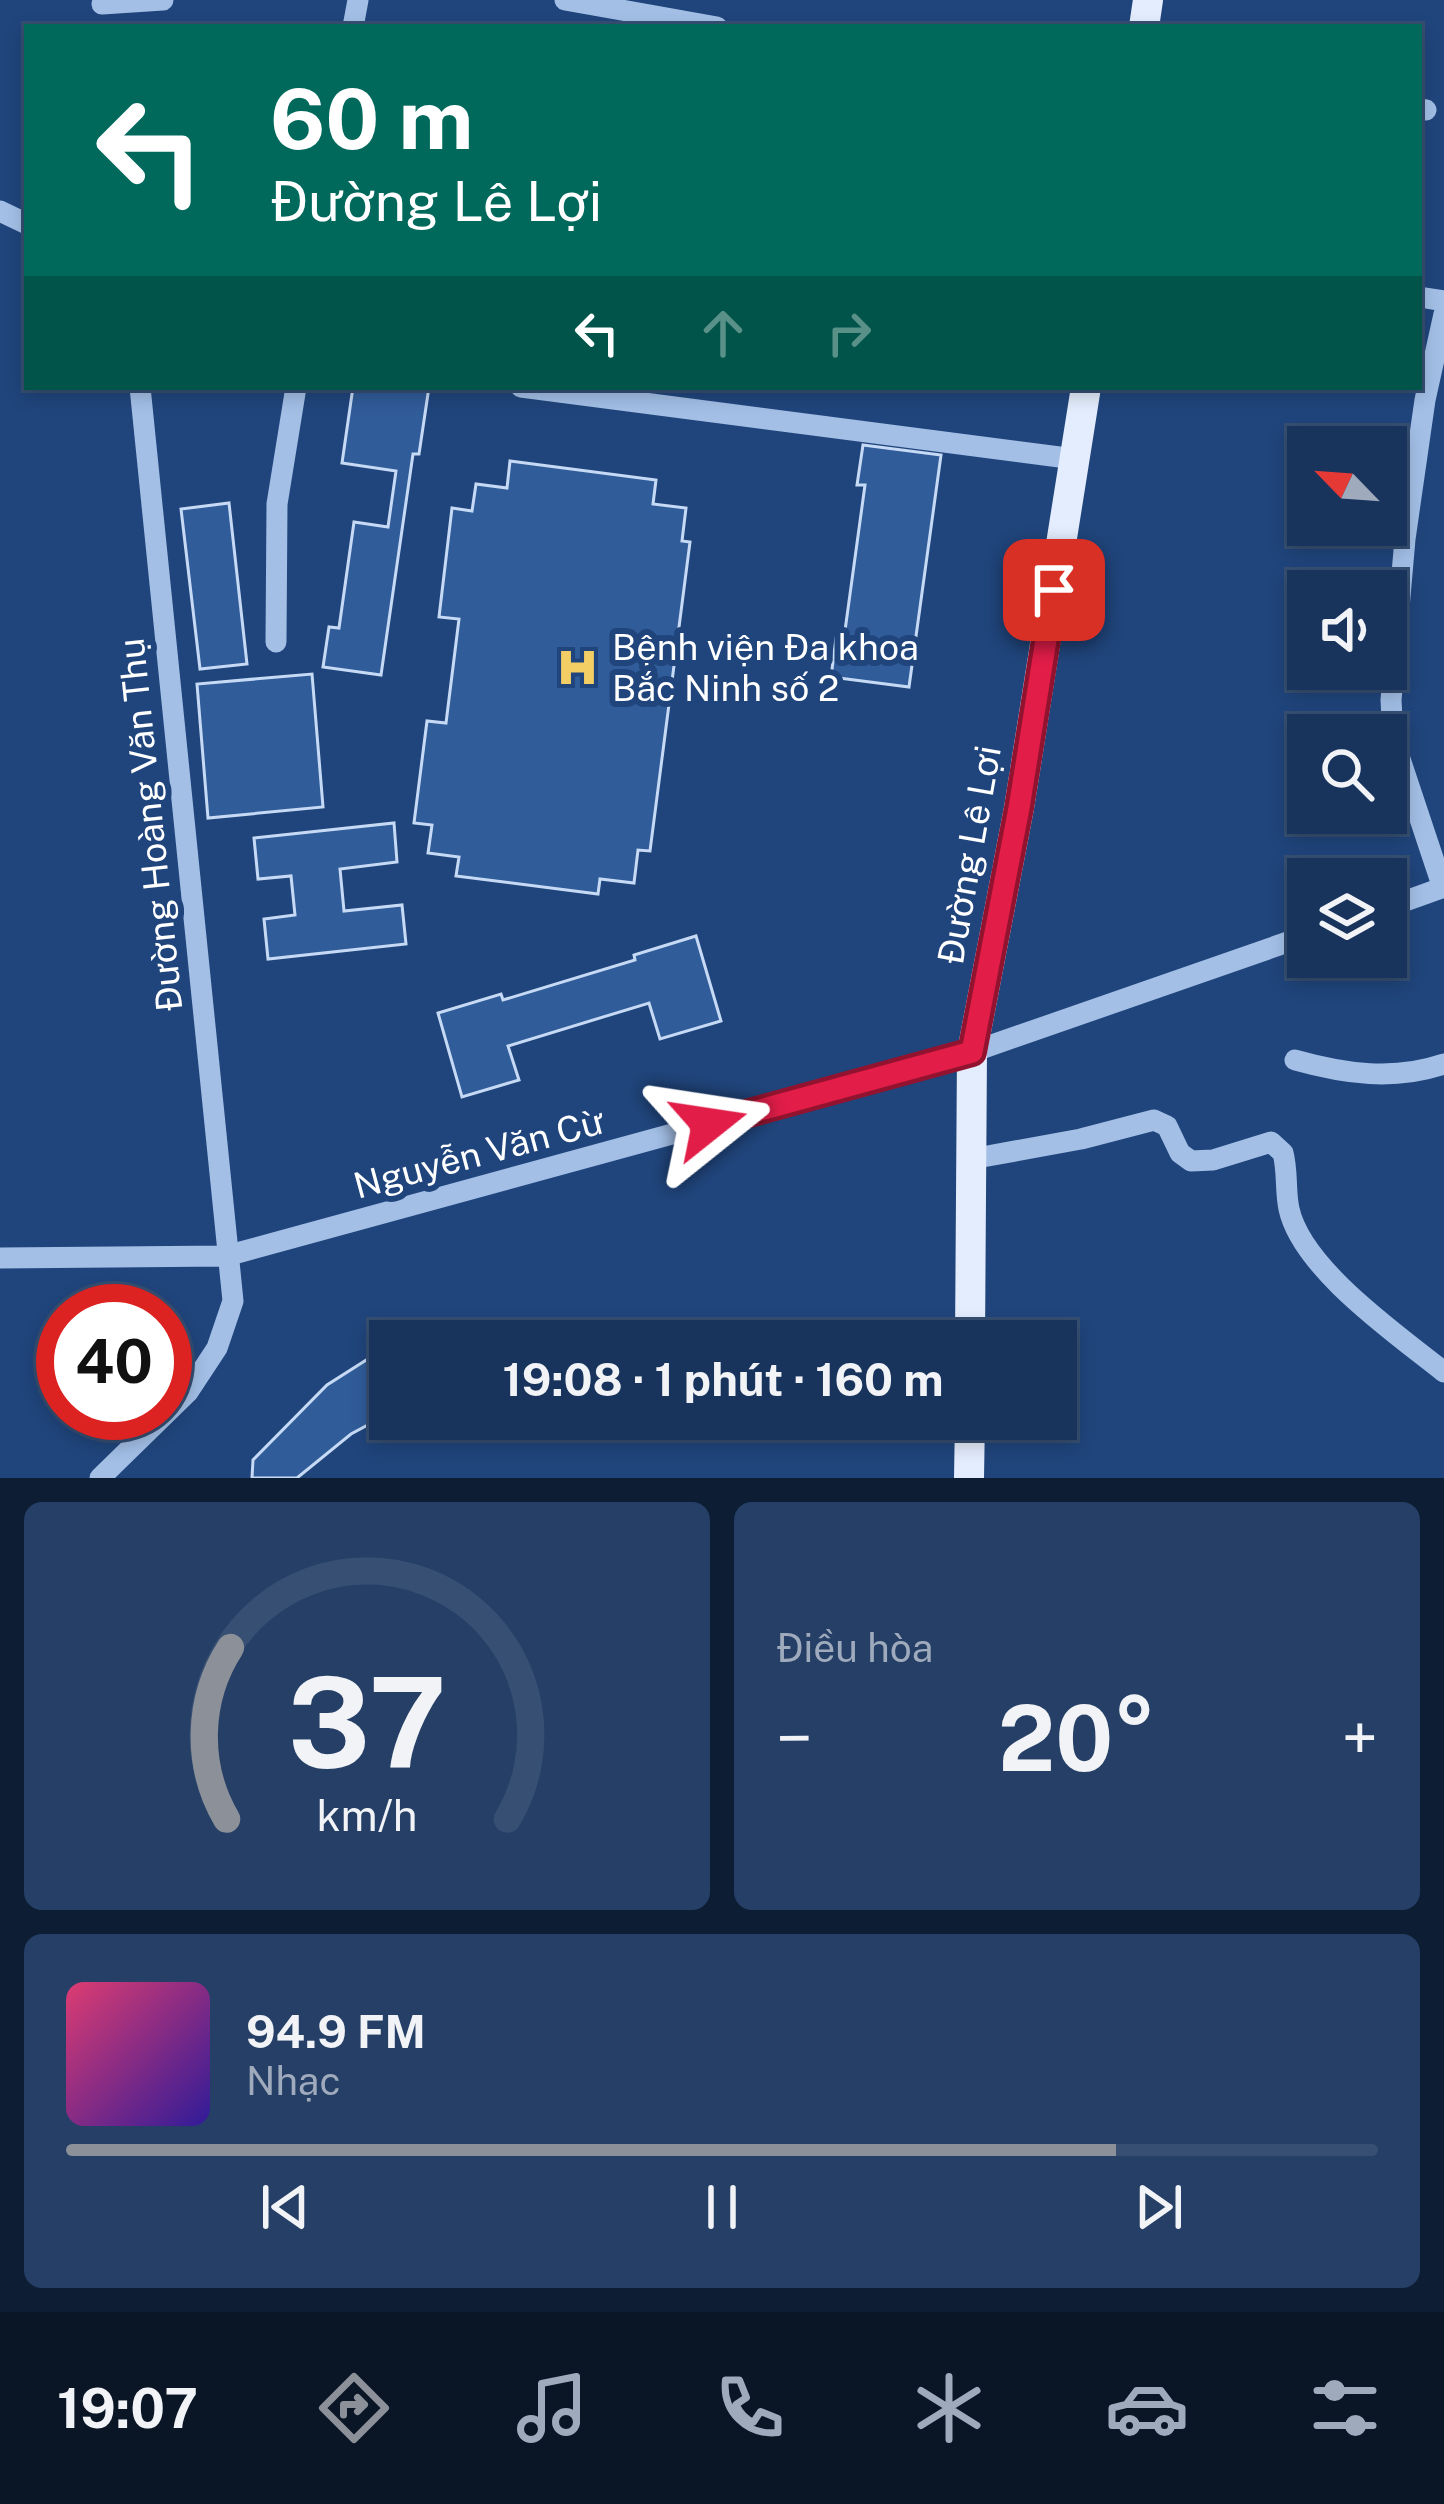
<!DOCTYPE html>
<html lang="vi">
<meta charset="utf-8">
<style>
body{margin:0;font-family:"Public Sans",sans-serif;background:#253f66;color:#f1f3f6;height:100vh;display:flex;flex-direction:column;font-size:45px;white-space:nowrap}
*{box-sizing:border-box;margin:0}
p{font-size:39px;color:#9faabc}
.icon{flex:none;width:66px;height:66px;fill:none;stroke:currentColor;stroke-width:2;stroke-linecap:round;stroke-linejoin:round}
.map{position:relative;height:1478px;overflow:hidden}
.details{display:flex;flex-direction:column;gap:24px;padding:24px;background:#0d1d33;flex:1}
.details>*{flex:none}
.guide{position:absolute;left:24px;top:24px;width:1398px;height:366px;border-radius:0px;box-shadow:0 6px 18px #0003,0 0 0 3px #364f72;background:#00695c;color:#fff;overflow:hidden}
.needle{width:78px;rotate:295deg}
.fabs{position:absolute;left:1287px;top:426px;display:grid;gap:24px}
.fabs a{display:grid;place-items:center;width:120px;height:120px;border-radius:0px;background:#18345d;box-shadow:0 6px 18px #0003,0 0 0 3px #364f72;font-size:60px}
.speed{position:absolute;left:36px;top:1284px;display:flex;gap:24px;font-size:60px;font-weight:700;text-align:center}
.speed>*{display:grid;place-content:center;width:156px;height:156px;border-radius:50%;background:#18345d;box-shadow:0 6px 18px #0003,0 0 0 3px #364f72;line-height:1}
.speed .limit{border:18px solid #d22;background:#fff;color:#111}
.pin{position:absolute;display:grid;place-items:center;width:102px;height:102px;color:#fff;margin:-51px;border-radius:24px;box-shadow:0 6px 18px #0006}
.me{position:absolute;width:132px;margin:-66px;rotate:75deg;stroke-linejoin:round;filter:drop-shadow(0 0 9px #0008)}
.turn{display:flex;align-items:center;gap:42px;height:252px;padding:0 48px;font-size:54px}
.turn .icon{width:156px;height:156px;stroke-width:2.5}
.turn b{display:block;font-size:84px;line-height:102px}
.lanes{display:flex;align-items:center;height:114px;padding:0 48px;background:#0003;justify-content:center;gap:60px;direction:ltr}
.lanes .off{opacity:.35}
.big{font-size:90px;font-weight:700;line-height:1.1}
.details .card{flex:1;display:flex;flex-direction:column;justify-content:center;gap:18px;min-width:0;padding:0 42px;border-radius:18px;background:#253f66}
.details .dial{align-items:center;gap:0}
.dial svg{height:312px;overflow:visible;fill:none;stroke:#364f72;stroke-width:7;stroke-linecap:round;text-anchor:middle}
.dial text{fill:#f1f3f6;stroke:none}
.song{display:flex;align-items:center;gap:36px}
.cover{width:144px;height:144px;border-radius:18px;background:linear-gradient(135deg,hsl(340 70% 55%),hsl(250 70% 35%))}
.played{height:12px;border-radius:6px;background:linear-gradient(90deg,#8c9099 80%,#364f72 80%)}
.keys{display:flex;justify-content:space-around;direction:ltr}
.heat{display:flex;justify-content:space-between;align-items:center;font-size:66px;direction:ltr}
.details .tiles{flex:1;display:grid;gap:24px;grid-template-columns:1fr 1fr}
.card:last-child{grid-column:span 2}
.trip{position:absolute;left:369px;top:1320px;width:708px;height:120px;border-radius:0px;background:#18345d;box-shadow:0 6px 18px #0003,0 0 0 3px #364f72;font-weight:700;line-height:120px;text-align:center}
.menu{display:flex;height:192px;justify-content:space-around;align-items:center;background:#0a1525;color:#9faabc}
.menu .icon{width:84px;height:84px}
.menu .selected{color:#8c9099}
.menu b{font-size:54px;color:#f1f3f6}
.map>svg:first-child{display:block}
.building{fill:#305c99;stroke:#c6daf5;stroke-width:3}
.lines{fill:none;stroke-linecap:round;stroke-linejoin:round}
.minor{stroke:#a3bfe6;stroke-width:21}
.major{stroke:#e4edfd;stroke-width:30}
.route-casing{stroke:#92132f;stroke-width:30}
.route{stroke:#e11d48;stroke-width:21}
.labels{text-anchor:middle;dominant-baseline:central;stroke-width:12;stroke-linejoin:round;paint-order:stroke}
.poi-label{font-size:36px;fill:#fff;stroke:#20457c;text-anchor:start}
.street-label{font-size:36px;fill:#fff;stroke:#20457c}
</style>
<div class="map">
<svg width="1444" height="1478" viewBox="0 0 1444 1478">
<rect width="100%" height="100%" fill="#20457c"/>
<path class="building" d="M 353,387 L 429,387 L 419,454 L 413,454 L 381,675 L 323,667 L 329,627 L 339,628 L 354,522 L 388,527 L 396,471 L 342,463 Z
M 863,445 L 941,455 L 909,687 L 831,677 L 836,638 L 844,638 L 865,485 L 857,485 Z
M 510,461 L 656,480 L 653,504 L 686,508 L 682,541 L 690,542 L 650,851 L 638,850 L 634,883 L 600,879 L 598,894 L 456,876 L 459,857 L 428,853 L 432,825 L 414,823 L 427,721 L 446,723 L 459,619 L 439,617 L 452,508 L 472,511 L 476,484 L 507,488 Z
M 229,503 L 247,664 L 200,669 L 181,509 Z
M 312,674 L 323,807 L 208,818 L 197,684 Z
M 394,823 L 397,862 L 340,869 L 344,911 L 402,905 L 406,944 L 268,959 L 264,919 L 295,915 L 291,876 L 258,879 L 254,838 Z
M 696,936 L 721,1021 L 660,1039 L 649,1003 L 508,1046 L 519,1080 L 462,1097 L 438,1013 L 501,994 L 503,1000 L 635,960 L 634,955 Z
M 390,1355 L 390,1413 L 351,1434 L 297,1478 L 252,1478 L 253,1460 L 327,1385 L 371,1357 Z"/>
<g class="lines">
<path class="minor" d="M 565,0 L 717,27
M 102,4 L 163,0
M 353,27 L 358,0
M 1419,109 L 1426,110
M 0,211 L 27,224
M 1419,297 L 1444,301
M 521,387 L 1075,459
M 276,642 L 277,504 L 296,387
M 1443,888 L 1393,738 L 1391,700 L 1405,539 L 1425,400 L 1444,314
M 1386,908 L 1444,887
M 1295,1060 C 1345,1074 1394,1081 1444,1064
M 971,1159 L 1081,1139 L 1154,1120 L 1167,1126 L 1180,1153 L 1191,1161 L 1213,1160 L 1271,1142 L 1283,1153 C 1288,1172 1285,1191 1289,1209 C 1302,1269 1398,1335 1444,1372
M 0,1258 L 226,1256 L 972,1052 L 1308,935
M 100,1478 L 188,1392 L 217,1348 L 233,1301 L 140,387"/>
<path class="major" d="M 1144,27 L 1148,0
M 970,1341 L 972,1052 L 1019,808 L 1086,387
M 969,1478 L 970,1419"/>
</g>
<g class="lines">
<defs>
<path id="route" d="M 709,1124 L 972,1052 L 1019,808 L 1054,590"/>
</defs>
<use href="#route" class="route-casing"/>
<use href="#route" class="route"/>
</g>
<defs>
<symbol id="hospital-bare" viewBox="-9 -9 18 18"><path d="M-5-5h3v3.5h4V-5h3V5h-3V1.5h-4V5h-3Z" fill="#f3ce64" stroke="#20457c" stroke-width="2.5" paint-order="stroke"/></symbol>
</defs>
<g fill-rule="evenodd">
<use href="#hospital-bare" x="548" y="638" width="59" height="59"/>
</g>
<g class="labels">
<g class="poi-label">
<text x="612" y="647">Bệnh viện Đa khoa<tspan x="612" dy="41">Bắc Ninh số 2</tspan></text>
</g>
<g class="street-label">
<text transform="translate(150 825) rotate(-96)">Đường Hoàng Văn Thụ</text>
<text transform="translate(969 855) rotate(-80)">Đường Lê Lợi</text>
<text transform="translate(479 1153) rotate(-15)">Nguyễn Văn Cừ</text>
</g>
</g>
</svg>
<div class="fabs">
<a><svg class="needle" viewBox="-14 -14 28 28"><path d="M0-13l5 13h-10z" fill="#e53935"/><path d="M0 13l5-13h-10z" fill="#9faabc"/></svg></a>
<a><svg class="icon" aria-label="sound" viewBox="0 0 24 24"><path d="M4 9h4l5-4v14l-5-4H4zM17 9q2 3 0 6"/></svg></a>
<a><svg class="icon" aria-label="search" viewBox="0 0 24 24"><circle cx="10" cy="10" r="6"/><path d="M15 15l6 6"/></svg></a>
<a><svg class="icon" aria-label="layers" viewBox="0 0 24 24"><path d="M12 4l9 5-9 5-9-5zM3 14l9 5 9-5"/></svg></a>
</div>
<div class="speed"><div class="limit">40</div></div>
<div class="pin" style="left:1054px;top:590px;background:#d93025"><svg class="icon" aria-label="arrive" viewBox="0 0 24 24"><path d="M6 21V4h12l-3 4 3 4H6"/></svg></div>
<svg class="me" style="left:709px;top:1124px" viewBox="-20 -20 40 40"><path d="M0-17L14 15 0 8-14 15z" fill="#e11d48" stroke="#fff" stroke-width="4"/></svg>
<div class="trip">19:08 · 1 phút · 160 m</div>
<div class="guide">
<div class="turn"><svg class="icon" aria-label="left" viewBox="0 0 24 24"><path d="M17 20v-9H6M10 6l-5 5 5 5"/></svg><div><b>60 m</b>Đường Lê Lợi</div></div>
<div class="lanes"><svg class="icon" aria-label="left" viewBox="0 0 24 24"><path d="M17 20v-9H6M10 6l-5 5 5 5"/></svg><svg class="icon off" aria-label="ahead" viewBox="0 0 24 24"><path d="M12 20V5M6 11l6-6 6 6"/></svg><svg class="icon off" aria-label="right" viewBox="0 0 24 24"><path d="M7 20v-9h11M14 6l5 5-5 5"/></svg></div>
</div>
</div>
<section class="details">
<div class="tiles">
<div class="card dial"><svg viewBox="0 0 100 80">
<path d="M14 69A42 42 0 1 1 86 69"/>
<path d="M14 69A42 42 0 0 1 15 25" stroke="#8c9099"/>
<text x="50" y="56" font-size="32" font-weight="700">37</text>
<text x="50" y="72" font-size="11">km/h</text>
</svg></div>
<div class="card"><p>Điều hòa</p>
<div class="heat"><a>−</a><b class="big">20°</b><a>+</a></div>
</div>
<div class="card">
<div class="song"><i class="cover"></i><div><b>94.9 FM</b><p>Nhạc</p></div></div>
<div class="played"></div>
<div class="keys"><svg class="icon" aria-label="previous" viewBox="0 0 24 24"><path d="M18 5L8 12l10 7zM5 5v14"/></svg><svg class="icon" aria-label="pause" viewBox="0 0 24 24"><path d="M8 5v14M16 5v14"/></svg><svg class="icon" aria-label="next" viewBox="0 0 24 24"><path d="M6 5l10 7-10 7zM19 5v14"/></svg></div>
</div>
</div>
</section>
<nav class="menu">
<b>19:07</b>
<svg class="icon selected" aria-label="directions" viewBox="0 0 24 24"><path d="M12 3l9 9-9 9-9-9zM9 14v-3h6M13 9l2 2-2 2"/></svg>
<svg class="icon" aria-label="music" viewBox="0 0 24 24"><path d="M9 18V5l10-2v13"/><circle cx="6" cy="18" r="3"/><circle cx="16" cy="16" r="3"/></svg>
<svg class="icon" aria-label="phone" viewBox="0 0 24 24"><path d="M5 4h4l2 5-3 2q2 4 5 5l2-3 5 2v4C11 20 4 13 5 4z"/></svg>
<svg class="icon" aria-label="climate" viewBox="0 0 24 24"><path d="M12 3v18M4 7l16 10M4 17L20 7"/></svg>
<svg class="icon" aria-label="car" viewBox="0 0 24 24"><path d="M5 17H2v-5l4-1 3-4h7l3 4 3 1v5h-3M9 17h6M6 11h13"/><circle cx="7" cy="17" r="2"/><circle cx="17" cy="17" r="2"/></svg>
<svg class="icon" aria-label="filters" viewBox="0 0 24 24"><path d="M4 7h16M4 17h16"/><circle cx="9" cy="7" r="2"/><circle cx="15" cy="17" r="2"/></svg>
</nav>
